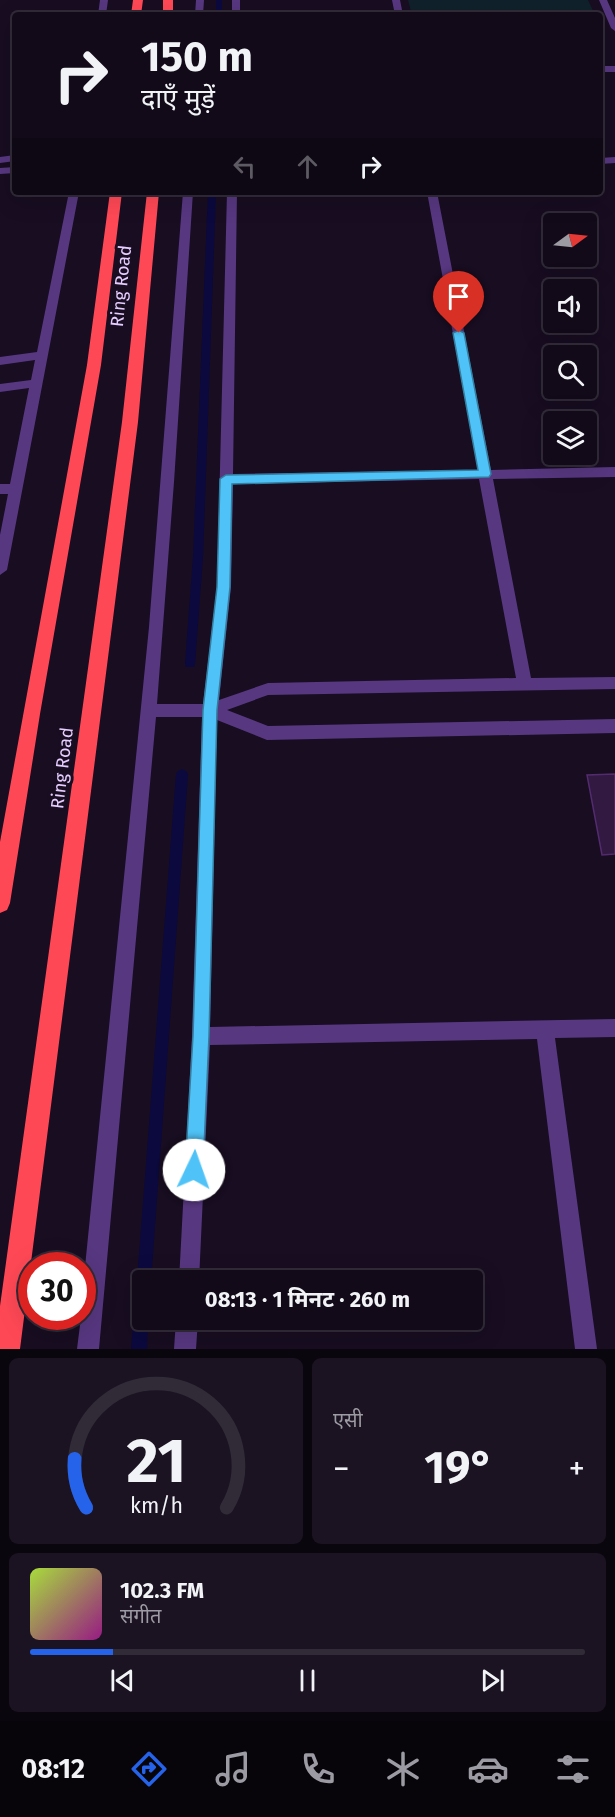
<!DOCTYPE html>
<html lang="hi">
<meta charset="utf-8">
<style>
body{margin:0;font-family:"Fira Sans","Noto Sans Devanagari",sans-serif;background:#1b1322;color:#f1f3f6;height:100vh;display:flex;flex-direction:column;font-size:22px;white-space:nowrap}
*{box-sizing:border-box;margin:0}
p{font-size:20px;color:#9c9aa2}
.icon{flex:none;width:33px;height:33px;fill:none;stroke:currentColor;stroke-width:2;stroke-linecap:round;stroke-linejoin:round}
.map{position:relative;height:1349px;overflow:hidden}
.side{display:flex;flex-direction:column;gap:9px;padding:9px;background:#0a060e;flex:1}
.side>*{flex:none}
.guide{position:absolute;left:12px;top:12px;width:591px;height:183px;border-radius:6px;box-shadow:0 6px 24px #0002,0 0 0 2px #312b38;background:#120a19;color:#f1f3f6;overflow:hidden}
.needle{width:39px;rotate:75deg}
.tools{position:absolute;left:543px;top:213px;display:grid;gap:12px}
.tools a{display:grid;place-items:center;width:54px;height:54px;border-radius:6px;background:#120a19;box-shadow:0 6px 24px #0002,0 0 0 2px #312b38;font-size:30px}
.speed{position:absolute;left:18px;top:1252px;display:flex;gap:12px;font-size:30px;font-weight:700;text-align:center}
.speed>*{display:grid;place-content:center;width:78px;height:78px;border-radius:50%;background:#120a19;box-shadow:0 6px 24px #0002,0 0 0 2px #312b38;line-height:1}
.speed .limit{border:9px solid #d22;background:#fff;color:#111}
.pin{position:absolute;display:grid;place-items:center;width:51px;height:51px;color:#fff;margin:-62px -26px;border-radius:50% 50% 50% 0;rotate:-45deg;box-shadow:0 0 6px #0007}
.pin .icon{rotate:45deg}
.me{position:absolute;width:66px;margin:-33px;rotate:3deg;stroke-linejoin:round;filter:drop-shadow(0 0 4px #0008)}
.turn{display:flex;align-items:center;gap:21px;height:126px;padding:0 30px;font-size:27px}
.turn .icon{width:78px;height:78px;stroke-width:2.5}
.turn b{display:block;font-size:42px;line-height:51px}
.lanes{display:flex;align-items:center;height:57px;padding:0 30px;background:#0003;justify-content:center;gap:30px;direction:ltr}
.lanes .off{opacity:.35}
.big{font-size:45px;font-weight:700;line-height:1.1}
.side .tile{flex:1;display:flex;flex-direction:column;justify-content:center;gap:9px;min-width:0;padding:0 21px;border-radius:9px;background:#1b1322}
.side .dial{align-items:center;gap:0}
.dial svg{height:156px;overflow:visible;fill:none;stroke:#312b38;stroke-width:7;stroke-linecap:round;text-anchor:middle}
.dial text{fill:#f1f3f6;stroke:none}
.song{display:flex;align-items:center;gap:18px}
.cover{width:72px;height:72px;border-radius:9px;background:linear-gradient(135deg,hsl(80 70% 55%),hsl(310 70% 35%))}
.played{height:6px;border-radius:3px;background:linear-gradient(90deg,#2563eb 15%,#312b38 15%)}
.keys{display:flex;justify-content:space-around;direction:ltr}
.heat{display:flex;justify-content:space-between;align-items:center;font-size:33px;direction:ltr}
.side .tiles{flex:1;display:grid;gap:9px;grid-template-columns:1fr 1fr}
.tile:last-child{grid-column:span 2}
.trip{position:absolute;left:132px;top:1270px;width:351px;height:60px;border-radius:6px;background:#120a19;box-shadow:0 6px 24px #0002,0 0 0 2px #312b38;font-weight:700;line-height:60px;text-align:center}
.dock{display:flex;height:96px;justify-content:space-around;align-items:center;background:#07040a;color:#9c9aa2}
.dock .icon{width:42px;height:42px}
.dock .on{color:#2563eb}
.dock b{font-size:27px;color:#f1f3f6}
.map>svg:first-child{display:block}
.green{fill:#10212b}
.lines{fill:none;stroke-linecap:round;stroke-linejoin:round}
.stream{fill:#0b093e;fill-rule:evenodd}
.building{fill:#311942;stroke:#532b6e;stroke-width:1.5}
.minor{fill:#573780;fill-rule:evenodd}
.highway{fill:#ff4856;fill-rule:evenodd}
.route{fill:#4fc3f7;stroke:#337fa1;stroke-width:1.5}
.labels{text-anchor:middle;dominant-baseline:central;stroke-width:6;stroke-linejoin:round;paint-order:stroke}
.street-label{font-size:18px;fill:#e6cdff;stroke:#180d21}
</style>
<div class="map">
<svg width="615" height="1349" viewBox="0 0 615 1349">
<rect width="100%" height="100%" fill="#180d21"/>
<path class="green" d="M 408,0 L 588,0 L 595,15 L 412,15 Z"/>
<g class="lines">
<path class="stream" d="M 216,0 L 222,0 L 222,15 L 216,15 Z
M 208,192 L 216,192 L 203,557 L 195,664 L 194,667 L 186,667 L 185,664 L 193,557 Z
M 182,769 L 186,771 L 188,774 L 151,1281 L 142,1281 L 142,1288 L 139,1286 L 137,1281 L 176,774 L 178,771 Z
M 142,1296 L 142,1320 L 148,1320 L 147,1349 L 131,1349 L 135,1303 L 137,1298 Z"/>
</g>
<path class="building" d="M 615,774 L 615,854 L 602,855 L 587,775 Z"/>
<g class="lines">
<path class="minor" d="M 100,0 L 108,0 L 106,15 L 98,15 Z
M 196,0 L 204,0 L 203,15 L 195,15 Z
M 232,0 L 240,0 L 240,15 L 232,15 Z
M 392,0 L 400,0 L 403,15 L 395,15 Z
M 599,0 L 607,0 L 615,18 L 615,31 L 611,28 Z
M 600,66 L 615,66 L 615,72 L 600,72 Z
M 15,155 L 15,161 L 0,163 L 0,157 Z
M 615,157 L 615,163 L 600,164 L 600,158 Z
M 15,167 L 15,173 L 0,174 L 0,168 Z
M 69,192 L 79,192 L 7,570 L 0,575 L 0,535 L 8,494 L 0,494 L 0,484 L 10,484 L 29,388 L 0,392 L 0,384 L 31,380 L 35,360 L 0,365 L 0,357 L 37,352 Z
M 183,192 L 193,192 L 174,482 L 157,704 L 203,704 L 217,587 L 227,192 L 237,192 L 233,474 L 478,470 L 427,192 L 437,192 L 491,470 L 615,467 L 615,477 L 493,479 L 531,678 L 615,677 L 615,689 L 268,695 L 227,710 L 268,726 L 615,719 L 615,733 L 267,740 L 217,720 L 210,1027 L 615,1019 L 615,1037 L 555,1038 L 597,1349 L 575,1349 L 537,1039 L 210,1045 L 199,1281 L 179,1281 L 192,1036 L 202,717 L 156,717 L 99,1349 L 77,1349 L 81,1317 L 82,1317 L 82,1297 L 149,627 ZM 479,479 L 516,678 L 268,683 L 219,700 L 231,587 L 233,484 Z
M 176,1320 L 198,1320 L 196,1349 L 174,1349 Z"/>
<path class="highway" d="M 133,0 L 143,0 L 141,15 L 131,15 Z
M 163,0 L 173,0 L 173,15 L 163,15 Z
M 110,192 L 122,192 L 101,365 L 40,714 L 10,903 L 7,910 L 0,913 L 0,842 L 87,365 Z
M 147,192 L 159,192 L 138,422 L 20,1349 L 0,1349 L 0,1306 L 122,422 Z"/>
</g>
<path class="route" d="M 459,330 L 464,333 L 491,474 L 489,477 L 232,484 L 230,587 L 217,710 L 209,1036 L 203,1170 L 201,1176 L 194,1179 L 188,1176 L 185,1170 L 193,1036 L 203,710 L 217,587 L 220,479 L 226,475 L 478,470 L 453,333 Z"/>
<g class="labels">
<g class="street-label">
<text transform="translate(121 286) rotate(-84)">Ring Road</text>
<text transform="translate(62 768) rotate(-83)">Ring Road</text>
</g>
</g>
</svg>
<div class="tools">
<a><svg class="needle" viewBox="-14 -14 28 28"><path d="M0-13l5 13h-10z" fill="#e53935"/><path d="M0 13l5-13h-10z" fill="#9c9aa2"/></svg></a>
<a><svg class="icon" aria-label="sound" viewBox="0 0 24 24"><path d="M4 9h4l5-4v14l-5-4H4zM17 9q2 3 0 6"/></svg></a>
<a><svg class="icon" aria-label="search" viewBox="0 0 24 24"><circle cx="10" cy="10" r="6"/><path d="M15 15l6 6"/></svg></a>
<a><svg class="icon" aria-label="layers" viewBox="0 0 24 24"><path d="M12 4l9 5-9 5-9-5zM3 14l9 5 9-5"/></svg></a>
</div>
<div class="speed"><div class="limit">30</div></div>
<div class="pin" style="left:459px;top:333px;background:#d93025"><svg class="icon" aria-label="arrive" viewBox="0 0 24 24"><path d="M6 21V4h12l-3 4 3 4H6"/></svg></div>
<svg class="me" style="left:194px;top:1170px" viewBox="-20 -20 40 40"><circle r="19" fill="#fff"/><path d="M0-13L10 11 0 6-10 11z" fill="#4fc3f7"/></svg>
<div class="trip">08:13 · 1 मिनट · 260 m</div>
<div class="guide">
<div class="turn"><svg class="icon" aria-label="right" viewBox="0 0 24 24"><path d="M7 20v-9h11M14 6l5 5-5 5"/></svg><div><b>150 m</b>दाएँ मुड़ें</div></div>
<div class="lanes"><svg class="icon off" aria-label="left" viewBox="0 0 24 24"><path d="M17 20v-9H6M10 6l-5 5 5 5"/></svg><svg class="icon off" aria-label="ahead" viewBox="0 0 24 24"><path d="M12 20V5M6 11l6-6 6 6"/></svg><svg class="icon" aria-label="right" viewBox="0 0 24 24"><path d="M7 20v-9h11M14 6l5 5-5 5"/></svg></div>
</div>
</div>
<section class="side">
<div class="tiles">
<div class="tile dial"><svg viewBox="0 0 100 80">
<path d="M14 69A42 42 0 1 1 86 69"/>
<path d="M14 69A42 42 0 0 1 8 44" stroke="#2563eb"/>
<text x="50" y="56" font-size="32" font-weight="700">21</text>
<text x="50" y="72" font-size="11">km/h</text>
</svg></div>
<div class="tile"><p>एसी</p>
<div class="heat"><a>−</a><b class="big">19°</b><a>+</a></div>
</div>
<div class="tile">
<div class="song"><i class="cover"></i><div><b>102.3 FM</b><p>संगीत</p></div></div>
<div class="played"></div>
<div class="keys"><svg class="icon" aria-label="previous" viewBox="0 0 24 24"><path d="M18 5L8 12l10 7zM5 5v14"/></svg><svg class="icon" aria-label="pause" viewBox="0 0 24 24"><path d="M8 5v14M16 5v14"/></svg><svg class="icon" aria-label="next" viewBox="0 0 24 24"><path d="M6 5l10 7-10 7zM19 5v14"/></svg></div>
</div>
</div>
</section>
<nav class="dock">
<b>08:12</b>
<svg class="icon on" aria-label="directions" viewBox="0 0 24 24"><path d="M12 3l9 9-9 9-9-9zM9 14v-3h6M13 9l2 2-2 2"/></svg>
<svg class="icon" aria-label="music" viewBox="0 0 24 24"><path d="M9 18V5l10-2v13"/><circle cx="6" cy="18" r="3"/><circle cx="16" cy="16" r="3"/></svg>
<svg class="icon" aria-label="phone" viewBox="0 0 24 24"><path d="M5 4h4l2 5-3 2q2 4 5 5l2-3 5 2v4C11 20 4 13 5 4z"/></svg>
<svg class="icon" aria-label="climate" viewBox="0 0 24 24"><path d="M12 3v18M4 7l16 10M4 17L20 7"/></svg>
<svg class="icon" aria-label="car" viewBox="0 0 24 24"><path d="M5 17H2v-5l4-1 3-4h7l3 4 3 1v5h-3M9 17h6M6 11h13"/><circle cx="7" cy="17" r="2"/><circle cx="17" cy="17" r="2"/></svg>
<svg class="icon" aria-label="filters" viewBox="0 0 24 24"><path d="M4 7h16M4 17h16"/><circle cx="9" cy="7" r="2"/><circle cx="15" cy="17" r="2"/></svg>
</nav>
